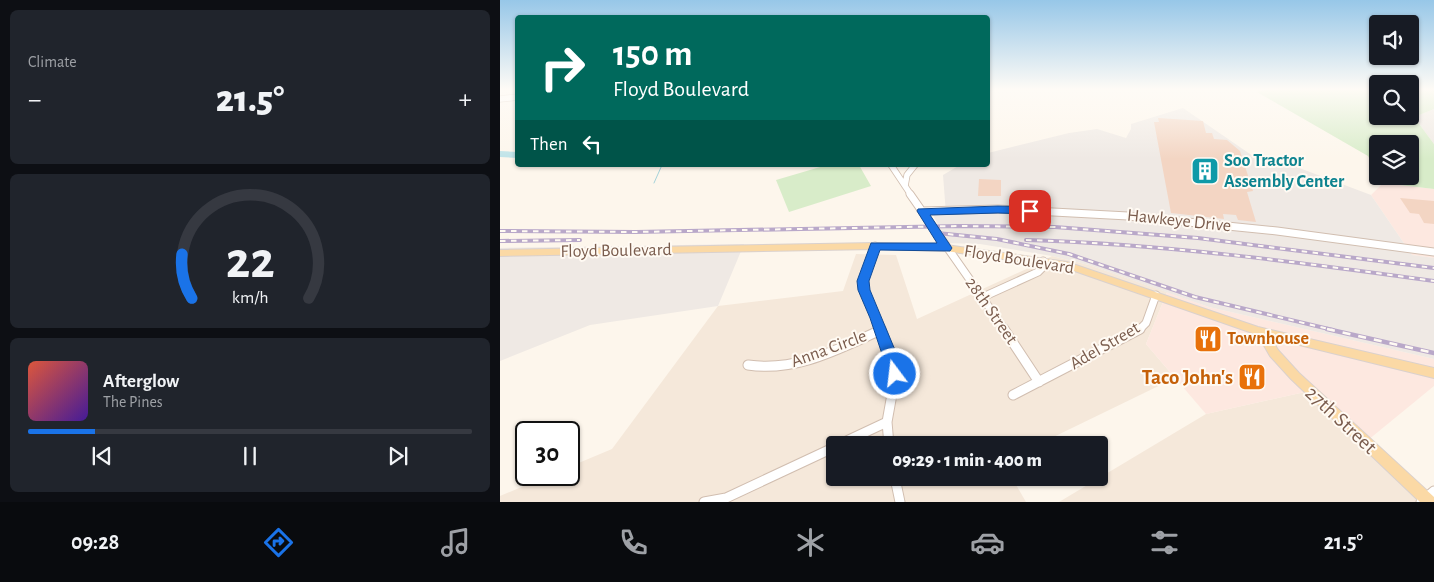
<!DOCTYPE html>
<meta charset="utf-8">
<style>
body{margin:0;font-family:"Alegreya Sans",sans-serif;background:#20242c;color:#f1f3f6;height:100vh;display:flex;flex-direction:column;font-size:19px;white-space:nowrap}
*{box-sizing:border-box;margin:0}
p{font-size:16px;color:#9ea1a6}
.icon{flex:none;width:28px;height:28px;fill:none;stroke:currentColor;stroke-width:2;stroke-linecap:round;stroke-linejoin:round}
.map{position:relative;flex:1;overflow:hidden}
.side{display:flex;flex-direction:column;gap:10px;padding:10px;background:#0d0f14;width:500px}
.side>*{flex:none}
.top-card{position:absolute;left:15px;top:15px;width:475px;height:152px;border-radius:5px;box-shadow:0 1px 4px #0004;background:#00695c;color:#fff;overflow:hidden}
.controls{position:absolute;left:869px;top:15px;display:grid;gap:10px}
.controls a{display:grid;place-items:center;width:50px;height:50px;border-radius:5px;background:#171b24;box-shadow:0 1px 4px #0004;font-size:25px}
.speed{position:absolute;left:15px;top:421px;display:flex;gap:10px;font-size:25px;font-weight:700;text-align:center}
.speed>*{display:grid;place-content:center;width:65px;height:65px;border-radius:50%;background:#171b24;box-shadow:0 1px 4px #0004;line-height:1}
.speed .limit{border:2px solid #111;border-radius:8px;background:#fff;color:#111}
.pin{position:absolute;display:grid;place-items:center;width:42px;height:42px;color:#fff;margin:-21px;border-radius:10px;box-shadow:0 2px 8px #0006}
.me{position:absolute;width:55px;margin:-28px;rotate:345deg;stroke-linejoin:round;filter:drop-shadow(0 0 4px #0008)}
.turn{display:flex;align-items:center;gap:18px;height:105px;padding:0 15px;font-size:22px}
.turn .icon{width:65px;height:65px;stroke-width:2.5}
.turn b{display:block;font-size:35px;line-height:42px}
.then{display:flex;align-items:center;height:48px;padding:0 15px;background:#0003;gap:10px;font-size:19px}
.big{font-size:38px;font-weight:800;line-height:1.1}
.side .card{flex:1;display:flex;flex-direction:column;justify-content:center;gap:8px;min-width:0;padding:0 18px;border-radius:8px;background:#20242c}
.side .dial{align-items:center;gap:0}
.dial svg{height:130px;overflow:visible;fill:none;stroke:#363941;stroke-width:7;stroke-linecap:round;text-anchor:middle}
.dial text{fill:#f1f3f6;stroke:none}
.song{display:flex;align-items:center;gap:15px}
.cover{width:60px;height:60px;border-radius:8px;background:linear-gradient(135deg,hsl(10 70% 55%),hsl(260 70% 35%))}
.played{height:5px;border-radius:2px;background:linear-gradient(90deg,#1a73e8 15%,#363941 15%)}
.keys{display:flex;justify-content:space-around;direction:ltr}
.heat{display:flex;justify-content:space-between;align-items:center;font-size:28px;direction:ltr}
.trip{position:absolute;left:326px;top:436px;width:282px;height:50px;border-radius:5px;background:#171b24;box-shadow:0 1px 4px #0004;font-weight:800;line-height:50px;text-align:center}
.tab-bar{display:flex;height:80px;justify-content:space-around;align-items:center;background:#090b0e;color:#9ea1a6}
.tab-bar .icon{width:35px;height:35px}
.tab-bar .selected{color:#1a73e8}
.tab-bar b{font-size:22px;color:#f1f3f6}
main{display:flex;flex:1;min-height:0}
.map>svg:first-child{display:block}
.residential{fill:#f5e8da}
.commercial{fill:#fde8e0}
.industrial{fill:#efe9e4}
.green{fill:#d8ecc9}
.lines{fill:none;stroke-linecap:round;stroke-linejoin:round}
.stream{stroke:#a5d3da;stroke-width:1}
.river{fill:#bfe3e8;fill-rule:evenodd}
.building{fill:#f3d5c3}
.minor-far2-casing{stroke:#d1beb0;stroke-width:7}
.minor-far1-casing{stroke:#d1beb0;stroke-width:9}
.minor-casing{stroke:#d1beb0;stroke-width:11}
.major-casing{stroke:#dad1cd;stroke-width:2}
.minor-far2{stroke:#fff;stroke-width:5.5}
.minor-far1{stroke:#fff;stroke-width:7}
.minor{stroke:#fff;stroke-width:9}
.major{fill:#fbd9a5;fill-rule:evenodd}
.rail-far1-casing{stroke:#b9a8c9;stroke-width:4}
.rail-casing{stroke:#b9a8c9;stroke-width:4.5}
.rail-far1{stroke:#fffaf3;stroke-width:2;stroke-dasharray:5.5;stroke-linecap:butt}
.rail{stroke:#fffaf3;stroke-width:2.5;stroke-dasharray:8;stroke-linecap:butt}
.route{fill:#1a73e8;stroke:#114b97}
.labels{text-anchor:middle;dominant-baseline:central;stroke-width:4;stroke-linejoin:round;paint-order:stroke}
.culture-label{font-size:18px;font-weight:bold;fill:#0d838f;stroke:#fffaf3;text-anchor:start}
.street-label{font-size:18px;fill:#7a5c4d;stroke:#fffaf3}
.food-label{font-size:18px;font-weight:bold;fill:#c56008;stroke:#fffaf3;text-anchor:start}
.near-food-label{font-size:21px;font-weight:bold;fill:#c56008;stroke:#fffaf3;text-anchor:end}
.near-street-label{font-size:21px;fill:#7a5c4d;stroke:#fffaf3}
</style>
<main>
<section class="side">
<div class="card"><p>Climate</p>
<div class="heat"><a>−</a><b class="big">21.5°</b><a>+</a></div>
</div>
<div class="card dial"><svg viewBox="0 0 100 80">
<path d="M14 69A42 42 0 1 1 86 69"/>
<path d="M14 69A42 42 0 0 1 8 42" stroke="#1a73e8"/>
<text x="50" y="56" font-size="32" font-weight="700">22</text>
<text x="50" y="72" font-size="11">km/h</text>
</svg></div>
<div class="card">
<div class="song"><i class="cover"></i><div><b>Afterglow</b><p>The Pines</p></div></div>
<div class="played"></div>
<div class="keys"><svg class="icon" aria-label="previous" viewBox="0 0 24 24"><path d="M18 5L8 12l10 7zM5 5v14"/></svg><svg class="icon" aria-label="pause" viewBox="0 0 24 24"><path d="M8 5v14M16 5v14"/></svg><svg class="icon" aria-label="next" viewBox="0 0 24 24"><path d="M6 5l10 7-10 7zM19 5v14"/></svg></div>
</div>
</section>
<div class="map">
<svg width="934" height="502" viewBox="0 0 934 502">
<rect width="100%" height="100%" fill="#fdf6ec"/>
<path class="residential" d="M 356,254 L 396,255 L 417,319 L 533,266 L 552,256 L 589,265 L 667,292 L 646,344 L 675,378 L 537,445 L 335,445 L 335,478 L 512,478 L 526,502 L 0,502 L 0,496 L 50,475 L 69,475 L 69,467 L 112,449 L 218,306 L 343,291 Z
M 805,392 L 923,502 L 559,502 L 706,414 Z"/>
<path class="commercial" d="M 883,183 L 934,189 L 934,258 L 912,255 L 871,195 Z
M 667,292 L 709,307 L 934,359 L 934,386 L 862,445 L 805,392 L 706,414 L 646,344 Z"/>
<path class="industrial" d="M 683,108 L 766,165 L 786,163 L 871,195 L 912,255 L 934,258 L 934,359 L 709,307 L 589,265 L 552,256 L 480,244 L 447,243 L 433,215 L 446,214 L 443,175 L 460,165 L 488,165 L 488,153 L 569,133 L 597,129 L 626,138 L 631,129 L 631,124 Z
M 934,109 L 934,144 L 914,117 Z
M 244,244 L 218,306 L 90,325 L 0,361 L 0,248 Z"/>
<path class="green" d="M 769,89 L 877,89 L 878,116 L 910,116 L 910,89 L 934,89 L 934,109 L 914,117 L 934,144 L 934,189 L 883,183 L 879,176 L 910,176 L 910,144 L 878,144 L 877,173 L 868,156 L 757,92 Z
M 327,165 L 359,165 L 371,186 L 289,212 L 276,180 Z"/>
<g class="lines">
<path class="stream" d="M 154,183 L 162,165"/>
<path class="river" d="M 488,89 L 496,89 L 488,93 Z
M 0,151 L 18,152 L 18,158 L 0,157 Z"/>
</g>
<path class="building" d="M 658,118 L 703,121 L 706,133 L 712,133 L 714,139 L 727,140 L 740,151 L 753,191 L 747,192 L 756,222 L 738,220 L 736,215 L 723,214 L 724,219 L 671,213 L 654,122 L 659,122 Z
M 479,179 L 501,180 L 501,196 L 478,196 Z
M 900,198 L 934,201 L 934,224 L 924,223 L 919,214 L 910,213 Z"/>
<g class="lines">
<defs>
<path id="minor-far2" d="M 0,99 L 18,97
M 391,165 L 411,195
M 405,186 L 407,175 L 415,165"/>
<path id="minor-far1" d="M 410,194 L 505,330
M 422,211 L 498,209 L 628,216 L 777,231 L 934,252
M 375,246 L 363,281 L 366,297 L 381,330
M 483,297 L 538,272 L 542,268 L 543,261
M 639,330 L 646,323 L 656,295"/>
<path id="minor" d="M 381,329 L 393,362 L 394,383 L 387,422 L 389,445
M 504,329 L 539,382
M 248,365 C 297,372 338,349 381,330
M 513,395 L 640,329
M 338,445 L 387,422
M 395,478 L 400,502
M 204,502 L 226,498 L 335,447
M 921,502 L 934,491"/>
<path id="major" d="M 375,243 L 446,245 L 567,262 L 758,327 L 934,368 L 934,378 L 771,338 L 778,350 L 799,373 L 934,497 L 934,502 L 920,502 L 791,379 L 770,356 L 758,335 L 566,268 L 446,251 L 375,249 L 0,256 L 0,250 Z"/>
</defs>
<use href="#minor-far2" class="minor-far2-casing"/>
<use href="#minor-far1" class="minor-far1-casing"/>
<use href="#minor" class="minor-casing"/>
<use href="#major" class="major-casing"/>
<use href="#minor-far2" class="minor-far2"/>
<use href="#minor-far1" class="minor-far1"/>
<use href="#minor" class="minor"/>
<use href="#major" class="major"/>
<defs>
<path id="rail-far1" d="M 0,231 L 136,232 L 459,226 L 555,227 L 698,238 L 934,268
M 437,233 L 497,239 L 569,254 L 695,297 L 833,330
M 526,240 C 663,244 798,262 934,281
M 0,241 L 80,240"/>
<path id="rail" d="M 827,329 L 934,353"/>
</defs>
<use href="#rail-far1" class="rail-far1-casing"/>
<use href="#rail" class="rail-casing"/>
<use href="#rail-far1" class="rail-far1"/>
<use href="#rail" class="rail"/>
</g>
<linearGradient id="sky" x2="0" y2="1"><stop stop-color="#97c7e8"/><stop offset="0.56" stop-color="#fefbf6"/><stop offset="1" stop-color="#fefbf6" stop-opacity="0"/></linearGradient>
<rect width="934" height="159" fill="url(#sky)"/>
<path class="route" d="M 498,206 L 530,207 L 536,211 L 530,214 L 498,213 L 430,215 L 452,248 L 450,251 L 380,250 L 369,281 L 370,290 L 400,362 L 402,374 L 400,378 L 395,380 L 390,378 L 370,318 L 358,290 L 357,281 L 371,243 L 437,243 L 417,211 L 418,209 Z"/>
<defs>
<symbol id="building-square" viewBox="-11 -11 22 22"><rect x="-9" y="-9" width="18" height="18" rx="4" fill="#0f9aa8" stroke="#fffaf3"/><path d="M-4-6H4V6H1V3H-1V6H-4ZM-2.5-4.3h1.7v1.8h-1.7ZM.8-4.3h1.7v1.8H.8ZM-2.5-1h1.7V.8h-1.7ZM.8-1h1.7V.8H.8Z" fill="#fff"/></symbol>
<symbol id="restaurant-square" viewBox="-11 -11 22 22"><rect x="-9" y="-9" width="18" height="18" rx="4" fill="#e8710a" stroke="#fffaf3"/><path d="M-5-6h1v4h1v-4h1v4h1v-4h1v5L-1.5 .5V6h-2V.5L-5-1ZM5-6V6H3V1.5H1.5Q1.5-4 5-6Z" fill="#fff"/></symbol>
</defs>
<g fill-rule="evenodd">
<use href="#building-square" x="689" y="155" width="32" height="32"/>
<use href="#restaurant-square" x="692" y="323" width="32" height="32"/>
<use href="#restaurant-square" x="736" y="361" width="32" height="32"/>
</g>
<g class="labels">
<g class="culture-label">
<text x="724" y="161">Soo Tractor<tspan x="724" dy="21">Assembly Center</tspan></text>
</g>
<g class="street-label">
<text transform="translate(679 221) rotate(6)">Hawkeye Drive</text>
<text transform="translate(116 251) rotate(-1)">Floyd Boulevard</text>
<text transform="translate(519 260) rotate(9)">Floyd Boulevard</text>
<text transform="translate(491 311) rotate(55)">28th Street</text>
<text transform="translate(605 346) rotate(-30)">Adel Street</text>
<text transform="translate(329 349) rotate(-20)">Anna Circle</text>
</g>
<g class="food-label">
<text x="727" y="339">Townhouse</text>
</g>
<g class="near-food-label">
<text x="733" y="377">Taco John's</text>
</g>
<g class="near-street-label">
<text transform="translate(841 420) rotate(43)">27th Street</text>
</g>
</g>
</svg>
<div class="controls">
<a><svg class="icon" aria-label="sound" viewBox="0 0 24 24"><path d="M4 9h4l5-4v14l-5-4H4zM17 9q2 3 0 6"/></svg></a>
<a><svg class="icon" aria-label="search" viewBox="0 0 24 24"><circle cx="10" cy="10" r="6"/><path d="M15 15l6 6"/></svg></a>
<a><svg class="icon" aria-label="layers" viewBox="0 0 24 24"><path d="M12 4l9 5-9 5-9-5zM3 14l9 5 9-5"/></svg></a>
</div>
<div class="speed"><div class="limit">30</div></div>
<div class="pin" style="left:530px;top:211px;background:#d93025"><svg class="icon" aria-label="arrive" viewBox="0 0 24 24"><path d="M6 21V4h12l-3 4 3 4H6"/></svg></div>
<svg class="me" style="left:395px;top:374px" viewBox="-20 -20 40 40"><circle r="17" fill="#1a73e8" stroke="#fff" stroke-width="3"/><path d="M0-11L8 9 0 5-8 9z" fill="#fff"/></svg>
<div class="trip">09:29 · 1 min · 400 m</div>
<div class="top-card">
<div class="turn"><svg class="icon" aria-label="right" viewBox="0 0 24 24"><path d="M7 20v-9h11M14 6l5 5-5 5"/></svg><div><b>150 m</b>Floyd Boulevard</div></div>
<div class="then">Then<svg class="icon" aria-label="left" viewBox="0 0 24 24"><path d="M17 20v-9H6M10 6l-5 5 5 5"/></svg></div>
</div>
</div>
</main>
<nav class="tab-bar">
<b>09:28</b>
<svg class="icon selected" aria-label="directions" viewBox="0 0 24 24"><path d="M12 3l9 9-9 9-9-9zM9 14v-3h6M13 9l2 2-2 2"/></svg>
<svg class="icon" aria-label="music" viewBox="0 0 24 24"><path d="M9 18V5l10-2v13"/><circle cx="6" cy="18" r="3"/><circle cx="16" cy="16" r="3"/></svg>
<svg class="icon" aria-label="phone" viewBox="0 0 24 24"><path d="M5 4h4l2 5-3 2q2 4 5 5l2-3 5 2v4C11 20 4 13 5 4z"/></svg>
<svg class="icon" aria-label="climate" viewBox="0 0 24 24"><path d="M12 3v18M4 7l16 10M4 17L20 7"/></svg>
<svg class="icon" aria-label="car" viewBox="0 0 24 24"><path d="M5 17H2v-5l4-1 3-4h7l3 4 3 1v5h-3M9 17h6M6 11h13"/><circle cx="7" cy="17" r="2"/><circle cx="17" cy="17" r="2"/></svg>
<svg class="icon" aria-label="filters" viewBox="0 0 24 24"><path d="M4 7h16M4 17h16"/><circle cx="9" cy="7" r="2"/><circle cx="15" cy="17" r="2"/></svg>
<b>21.5°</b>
</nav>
